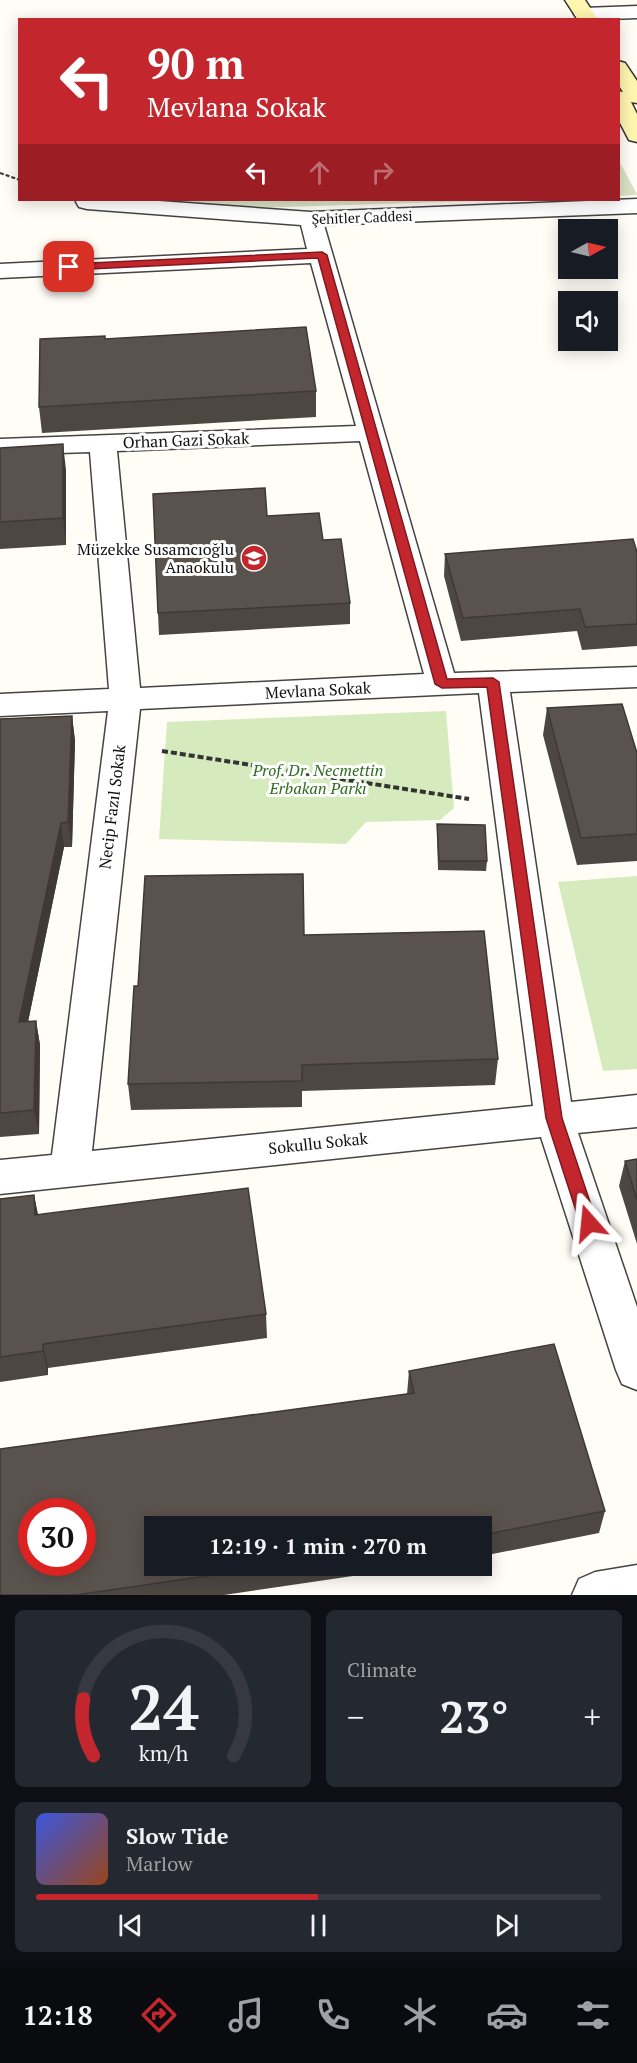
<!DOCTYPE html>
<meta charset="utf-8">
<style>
body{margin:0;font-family:"PT Serif",serif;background:#242831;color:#f1f3f6;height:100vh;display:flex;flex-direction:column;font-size:22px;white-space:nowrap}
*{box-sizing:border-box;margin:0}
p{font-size:20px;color:#9ea1a6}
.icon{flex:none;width:33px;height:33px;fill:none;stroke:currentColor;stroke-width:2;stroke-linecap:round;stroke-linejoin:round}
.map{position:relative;height:1595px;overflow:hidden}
.sheet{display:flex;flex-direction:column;gap:15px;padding:15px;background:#0d0f14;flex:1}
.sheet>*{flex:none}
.banner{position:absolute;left:18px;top:18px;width:602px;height:183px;border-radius:0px;box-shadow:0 3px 15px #0003;background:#c4262e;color:#fff;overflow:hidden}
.needle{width:39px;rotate:82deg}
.controls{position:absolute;left:558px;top:219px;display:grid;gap:12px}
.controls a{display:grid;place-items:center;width:60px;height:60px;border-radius:0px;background:#171b24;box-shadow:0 3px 15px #0003;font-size:30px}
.speed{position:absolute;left:18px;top:1498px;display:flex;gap:12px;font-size:30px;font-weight:700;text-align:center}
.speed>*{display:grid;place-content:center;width:78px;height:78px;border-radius:50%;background:#171b24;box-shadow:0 3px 15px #0003;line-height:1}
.speed .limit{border:9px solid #d22;background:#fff;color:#111}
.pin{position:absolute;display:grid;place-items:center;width:51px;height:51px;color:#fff;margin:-26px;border-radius:12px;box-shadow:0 3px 9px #0006}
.me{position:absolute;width:66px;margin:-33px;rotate:342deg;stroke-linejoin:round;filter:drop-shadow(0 0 4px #0008)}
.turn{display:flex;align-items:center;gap:21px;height:126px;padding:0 30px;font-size:27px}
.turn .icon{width:78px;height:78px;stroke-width:2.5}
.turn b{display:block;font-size:42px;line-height:51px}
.lanes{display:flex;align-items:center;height:57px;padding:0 30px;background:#0003;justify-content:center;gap:30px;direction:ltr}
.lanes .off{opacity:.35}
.big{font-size:45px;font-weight:600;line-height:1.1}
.sheet .tile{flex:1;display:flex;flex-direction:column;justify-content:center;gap:9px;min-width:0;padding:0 21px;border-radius:9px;background:#242831}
.sheet .dial{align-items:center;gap:0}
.dial svg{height:156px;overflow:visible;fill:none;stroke:#363941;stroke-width:7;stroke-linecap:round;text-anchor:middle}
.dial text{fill:#f1f3f6;stroke:none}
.song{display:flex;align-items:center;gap:18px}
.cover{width:72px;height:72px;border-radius:9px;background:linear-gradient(135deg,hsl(230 70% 55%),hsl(20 70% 35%))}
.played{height:6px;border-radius:3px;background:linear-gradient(90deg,#c4262e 50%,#363941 50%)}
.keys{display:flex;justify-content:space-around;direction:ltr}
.heat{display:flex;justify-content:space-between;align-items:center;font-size:33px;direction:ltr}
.sheet .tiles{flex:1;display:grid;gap:15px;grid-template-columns:1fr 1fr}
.tile:last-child{grid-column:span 2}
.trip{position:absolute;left:144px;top:1516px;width:348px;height:60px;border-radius:0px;background:#171b24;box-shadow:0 3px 15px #0003;font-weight:600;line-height:60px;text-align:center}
.tabs{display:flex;height:96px;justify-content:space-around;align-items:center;background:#090b0e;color:#9ea1a6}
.tabs .icon{width:42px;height:42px}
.tabs .active{color:#c4262e}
.tabs b{font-size:27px;color:#f1f3f6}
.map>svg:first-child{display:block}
.green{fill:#d5ebbd}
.cemetery{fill:#d9e3c4}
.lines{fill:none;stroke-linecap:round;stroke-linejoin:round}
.minor-casing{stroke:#444;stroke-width:3}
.secondary-casing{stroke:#333;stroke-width:3}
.path-far1{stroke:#333;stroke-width:2;stroke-dasharray:4 2;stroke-linecap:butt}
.path{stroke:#333;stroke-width:4;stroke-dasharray:6 3;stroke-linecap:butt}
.minor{fill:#fff;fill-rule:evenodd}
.secondary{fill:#fff6b0;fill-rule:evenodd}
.wall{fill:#4d4742}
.shaded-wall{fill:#3f3936}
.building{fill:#5a524d;stroke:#3f3936;stroke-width:1.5;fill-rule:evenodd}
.route{fill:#c4262e;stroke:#7f191e;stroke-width:1.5}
.labels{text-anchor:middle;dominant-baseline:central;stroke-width:6;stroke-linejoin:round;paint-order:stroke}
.far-street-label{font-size:14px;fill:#111;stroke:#fff}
.street-label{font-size:16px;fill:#111;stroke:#fff}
.poi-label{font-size:16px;fill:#111;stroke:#fff;text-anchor:end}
.park-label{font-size:16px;font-style:italic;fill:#2f6b1f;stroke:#fff}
</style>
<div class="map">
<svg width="637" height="1595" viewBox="0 0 637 1595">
<rect width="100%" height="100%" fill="#fffdf5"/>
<path class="green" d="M 446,711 L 454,808 L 440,820 L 366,822 L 346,844 L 159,839 L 167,722 Z
M 637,876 L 637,1069 L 603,1071 L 558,882 Z"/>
<path class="cemetery" d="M 618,159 L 637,194 L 637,195 L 618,196 Z
M 106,200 L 504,200 L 159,211 Z"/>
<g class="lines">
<defs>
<path id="minor" d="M 637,6 L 637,18 L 582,20 L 577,18 L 574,14 L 577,10 L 584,8 Z
M 637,199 L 637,213 L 324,225 L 454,673 L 637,667 L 637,687 L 510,692 L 571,1102 L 637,1095 L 637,1127 L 578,1133 L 637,1307 L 637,1390 L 622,1384 L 616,1370 L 541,1137 L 0,1194 L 0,1160 L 52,1155 L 108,711 L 0,716 L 0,694 L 109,689 L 90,452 L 0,455 L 0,439 L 356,426 L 311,263 L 0,278 L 0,264 L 307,249 L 301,225 L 87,209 L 79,207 L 76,202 L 77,200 L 145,200 L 311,212 ZM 360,441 L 424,674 L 140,688 L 117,451 ZM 479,693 L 533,1106 L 92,1151 L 140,709 Z
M 637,1565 L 637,1595 L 572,1595 L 579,1579 L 595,1572 Z"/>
<path id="secondary" d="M 565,0 L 585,0 L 598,20 L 578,20 Z
M 618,61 L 625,63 L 637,81 L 637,103 L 631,102 L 637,114 L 637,142 L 629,140 L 618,119 L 618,91 L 623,92 L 618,84 Z"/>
</defs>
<use href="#minor" class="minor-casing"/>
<use href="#secondary" class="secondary-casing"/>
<path class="path-far1" d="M 0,173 L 20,180"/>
<path class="path" d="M 162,751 L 469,799"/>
<use href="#minor" class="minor"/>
<use href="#secondary" class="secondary"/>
</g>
<path class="wall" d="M 316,391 L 316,417 L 42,433 L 39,407 Z
M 0,448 L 66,470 L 66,545 L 0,549 Z
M 267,516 L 323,540 L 350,603 L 350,624 L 159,635 L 158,613 Z
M 637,552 L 637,646 L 582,650 L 577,631 L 461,641 L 444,576 L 445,554 Z
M 547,708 L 637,753 L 637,861 L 577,865 L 543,735 Z
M 72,716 L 75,741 L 72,847 L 64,847 L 28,1022 L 36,1021 L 40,1045 L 39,1134 L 0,1137 L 0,719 Z
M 437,824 L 487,861 L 486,871 L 438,870 L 437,834 Z
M 304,935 L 498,1059 L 495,1085 L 302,1091 L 302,1107 L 131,1110 L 128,1084 L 138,986 Z
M 637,1159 L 637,1244 L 619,1186 L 625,1161 Z
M 34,1195 L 38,1215 L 266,1314 L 267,1338 L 48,1368 L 48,1375 L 0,1382 L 0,1199 Z
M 409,1371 L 605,1511 L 599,1533 L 482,1556 L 482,1527 L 154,1566 L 421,1566 L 224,1595 L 0,1595 L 407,1394 Z"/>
<path class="shaded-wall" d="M 63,444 L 66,470 L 66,545 L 63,518 Z
M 72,716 L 75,741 L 72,847 L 68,822 Z
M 61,823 L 64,847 L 23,1046 L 19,1022 Z
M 36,1021 L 40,1045 L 39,1134 L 34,1110 Z
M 34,1195 L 39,1220 L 35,1215 Z
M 43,1344 L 48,1368 L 48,1375 L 43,1351 Z"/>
<path class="building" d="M 306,327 L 316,391 L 39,407 L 40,339 L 105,336 L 105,339 Z
M 63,444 L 63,518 L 0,522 L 0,448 Z
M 265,488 L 267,516 L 319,513 L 323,540 L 341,539 L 350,603 L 158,613 L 153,494 Z
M 633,539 L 637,552 L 637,624 L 585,627 L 580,609 L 463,618 L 445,554 Z
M 622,704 L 637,753 L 637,834 L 581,838 L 547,708 Z
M 72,716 L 68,822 L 61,823 L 19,1022 L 36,1021 L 34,1110 L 0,1113 L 0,719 Z
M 437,824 L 485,825 L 487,861 L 439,861 Z
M 303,874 L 304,935 L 484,931 L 498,1059 L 302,1065 L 302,1081 L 128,1084 L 134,986 L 138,986 L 145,876 Z
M 637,1159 L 637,1200 L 625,1161 Z
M 248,1188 L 266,1314 L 43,1344 L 43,1351 L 0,1357 L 0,1199 L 34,1195 L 35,1215 Z
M 554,1344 L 605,1511 L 482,1535 L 482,1527 L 154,1527 L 154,1566 L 274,1566 L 76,1595 L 0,1595 L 0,1449 L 414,1393 L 409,1371 ZM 32,1512 L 82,1512 L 82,1563 L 32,1563 Z"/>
<path class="route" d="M 322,252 L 327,255 L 447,679 L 493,678 L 499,682 L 562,1118 L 597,1223 L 595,1229 L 589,1231 L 583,1229 L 580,1223 L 546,1118 L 487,687 L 442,688 L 435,684 L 318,258 L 69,270 L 64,267 L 69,264 Z"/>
<defs>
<symbol id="school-disc" viewBox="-11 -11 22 22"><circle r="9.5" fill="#c4262e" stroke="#fff"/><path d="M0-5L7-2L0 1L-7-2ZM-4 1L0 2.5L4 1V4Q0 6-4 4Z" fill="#fff"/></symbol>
</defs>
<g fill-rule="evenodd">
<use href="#school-disc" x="239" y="543" width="30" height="30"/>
</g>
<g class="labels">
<g class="far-street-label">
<text transform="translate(362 217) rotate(-2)">Şehitler Caddesi</text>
</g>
<g class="street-label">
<text transform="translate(186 440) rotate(-2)">Orhan Gazi Sokak</text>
<text transform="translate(318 690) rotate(-3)">Mevlana Sokak</text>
<text transform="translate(112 807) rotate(-83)">Necip Fazıl Sokak</text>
<text transform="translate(318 1143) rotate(-6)">Sokullu Sokak</text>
</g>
<g class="poi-label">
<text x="234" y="549">Müzekke Susamcıoğlu<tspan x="234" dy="18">Anaokulu</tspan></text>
</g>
<g class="park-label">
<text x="318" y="770">Prof. Dr. Necmettin<tspan x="318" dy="18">Erbakan Parkı</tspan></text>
</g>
</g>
</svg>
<div class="controls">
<a><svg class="needle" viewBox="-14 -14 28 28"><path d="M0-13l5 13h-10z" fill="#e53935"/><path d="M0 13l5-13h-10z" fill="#9ea1a6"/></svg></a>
<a><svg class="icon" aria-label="sound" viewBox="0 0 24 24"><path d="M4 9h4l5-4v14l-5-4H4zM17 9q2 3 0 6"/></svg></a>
</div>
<div class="speed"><div class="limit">30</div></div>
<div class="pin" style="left:69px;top:267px;background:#d93025"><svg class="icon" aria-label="arrive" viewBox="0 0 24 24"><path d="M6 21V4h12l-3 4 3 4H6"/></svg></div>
<svg class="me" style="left:589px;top:1223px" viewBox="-20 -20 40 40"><path d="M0-17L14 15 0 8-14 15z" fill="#c4262e" stroke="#fff" stroke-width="4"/></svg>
<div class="trip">12:19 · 1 min · 270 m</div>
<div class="banner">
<div class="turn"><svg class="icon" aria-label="left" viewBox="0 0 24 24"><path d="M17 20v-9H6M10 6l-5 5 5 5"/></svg><div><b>90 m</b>Mevlana Sokak</div></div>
<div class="lanes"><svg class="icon" aria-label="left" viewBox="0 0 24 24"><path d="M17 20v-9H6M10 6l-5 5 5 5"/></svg><svg class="icon off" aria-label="ahead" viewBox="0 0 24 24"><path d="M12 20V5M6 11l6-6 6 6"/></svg><svg class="icon off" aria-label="right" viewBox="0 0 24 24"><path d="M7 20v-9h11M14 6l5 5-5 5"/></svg></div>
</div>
</div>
<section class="sheet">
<div class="tiles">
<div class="tile dial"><svg viewBox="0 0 100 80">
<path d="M14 69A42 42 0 1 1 86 69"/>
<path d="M14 69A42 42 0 0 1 9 40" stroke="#c4262e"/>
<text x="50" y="56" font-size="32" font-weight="700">24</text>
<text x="50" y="72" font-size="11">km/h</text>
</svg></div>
<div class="tile"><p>Climate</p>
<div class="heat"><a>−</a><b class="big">23°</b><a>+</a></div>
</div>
<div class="tile">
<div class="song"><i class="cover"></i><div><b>Slow Tide</b><p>Marlow</p></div></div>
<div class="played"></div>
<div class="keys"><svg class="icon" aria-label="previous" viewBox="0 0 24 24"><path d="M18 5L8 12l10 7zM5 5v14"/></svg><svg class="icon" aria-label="pause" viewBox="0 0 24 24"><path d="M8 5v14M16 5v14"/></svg><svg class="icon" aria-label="next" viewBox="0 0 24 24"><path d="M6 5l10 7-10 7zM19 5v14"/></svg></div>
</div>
</div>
</section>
<nav class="tabs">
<b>12:18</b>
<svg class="icon active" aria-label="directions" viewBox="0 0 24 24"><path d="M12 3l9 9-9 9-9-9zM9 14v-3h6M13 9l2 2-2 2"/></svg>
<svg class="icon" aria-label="music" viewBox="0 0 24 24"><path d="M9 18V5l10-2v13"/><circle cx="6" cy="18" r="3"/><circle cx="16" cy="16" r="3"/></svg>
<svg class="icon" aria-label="phone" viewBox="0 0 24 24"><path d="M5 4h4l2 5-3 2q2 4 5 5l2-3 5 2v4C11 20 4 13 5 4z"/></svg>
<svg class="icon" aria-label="climate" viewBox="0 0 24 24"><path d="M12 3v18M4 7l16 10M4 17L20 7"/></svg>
<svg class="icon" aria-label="car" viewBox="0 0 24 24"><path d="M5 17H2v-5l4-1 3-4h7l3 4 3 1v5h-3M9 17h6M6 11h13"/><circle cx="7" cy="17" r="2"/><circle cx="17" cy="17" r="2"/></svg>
<svg class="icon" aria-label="filters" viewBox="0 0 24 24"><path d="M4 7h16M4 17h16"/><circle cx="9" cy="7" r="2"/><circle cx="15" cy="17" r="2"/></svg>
</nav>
